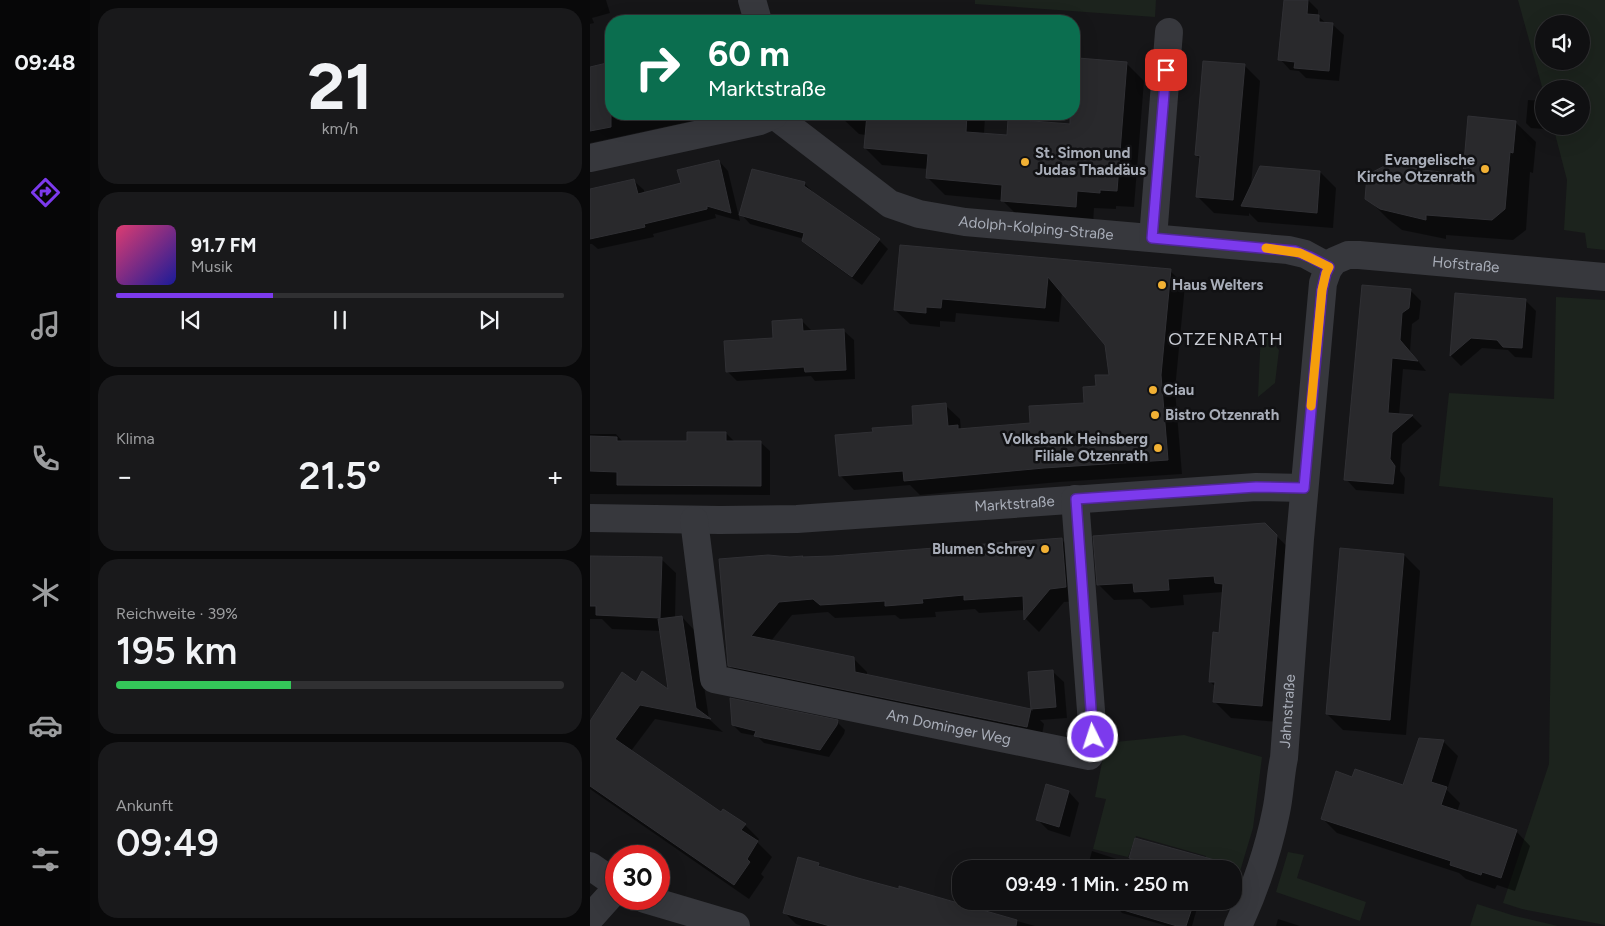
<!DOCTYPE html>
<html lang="de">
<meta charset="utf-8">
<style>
body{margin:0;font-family:Figtree,sans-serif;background:#19191b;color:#f1f3f6;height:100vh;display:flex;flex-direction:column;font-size:19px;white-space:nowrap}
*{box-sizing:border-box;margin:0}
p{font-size:16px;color:#9c9d9f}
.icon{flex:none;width:28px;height:28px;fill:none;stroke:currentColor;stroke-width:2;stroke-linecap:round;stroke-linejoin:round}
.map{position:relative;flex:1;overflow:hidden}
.side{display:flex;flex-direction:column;gap:8px;padding:8px;background:#09090a;width:500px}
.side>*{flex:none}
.banner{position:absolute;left:15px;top:15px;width:475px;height:105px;border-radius:20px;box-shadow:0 5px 20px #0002,0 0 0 1px #303032;background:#0b6e4f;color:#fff;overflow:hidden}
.fabs{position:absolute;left:945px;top:15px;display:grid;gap:10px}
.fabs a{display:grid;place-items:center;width:55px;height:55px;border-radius:50%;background:#101012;box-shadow:0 5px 20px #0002,0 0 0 1px #303032;font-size:25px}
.speed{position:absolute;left:15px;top:845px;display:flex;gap:10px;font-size:25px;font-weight:700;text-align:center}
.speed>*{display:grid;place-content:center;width:65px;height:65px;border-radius:50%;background:#101012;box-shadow:0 5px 20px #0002,0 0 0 1px #303032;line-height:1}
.speed .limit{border:8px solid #d22;background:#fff;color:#111}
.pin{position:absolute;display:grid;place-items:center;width:42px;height:42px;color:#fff;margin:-21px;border-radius:10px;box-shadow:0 2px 8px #0006}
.me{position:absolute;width:55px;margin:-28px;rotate:356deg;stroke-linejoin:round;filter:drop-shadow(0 0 4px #0008)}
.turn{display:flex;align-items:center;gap:18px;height:105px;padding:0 20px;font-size:22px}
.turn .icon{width:65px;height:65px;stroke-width:2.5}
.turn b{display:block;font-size:35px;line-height:42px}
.big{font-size:38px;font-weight:600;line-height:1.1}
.side .card{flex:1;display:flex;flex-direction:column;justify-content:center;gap:8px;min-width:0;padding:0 18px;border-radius:20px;background:#19191b}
.side .dial{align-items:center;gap:0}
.dial b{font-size:65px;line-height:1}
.song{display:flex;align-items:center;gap:15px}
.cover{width:60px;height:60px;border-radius:8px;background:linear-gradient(135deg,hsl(340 70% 55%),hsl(240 70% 35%))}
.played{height:5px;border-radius:2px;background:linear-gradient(90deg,#7c3aed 35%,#303032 35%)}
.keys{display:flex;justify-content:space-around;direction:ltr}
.heat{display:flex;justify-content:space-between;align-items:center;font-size:28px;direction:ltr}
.charge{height:8px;border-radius:4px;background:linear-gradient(90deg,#34c759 39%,#303032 0)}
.trip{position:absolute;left:362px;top:860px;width:290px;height:50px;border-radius:20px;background:#101012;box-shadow:0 5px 20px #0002,0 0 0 1px #303032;font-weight:600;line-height:50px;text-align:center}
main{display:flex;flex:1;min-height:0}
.tabs{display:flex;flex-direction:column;width:90px;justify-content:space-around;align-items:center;background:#060607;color:#9c9d9f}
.tabs .icon{width:35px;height:35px}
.tabs .current{color:#7c3aed}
.tabs b{font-size:22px;color:#f1f3f6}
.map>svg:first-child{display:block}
.green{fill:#1c231d;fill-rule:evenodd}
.shadow{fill:#0007}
.building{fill:#29292c;stroke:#303034}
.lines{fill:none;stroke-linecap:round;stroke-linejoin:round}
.minor{stroke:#37383d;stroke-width:28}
.route-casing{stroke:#51269a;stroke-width:12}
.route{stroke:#7c3aed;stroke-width:9}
.slow{stroke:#f59e0b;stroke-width:9}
.poi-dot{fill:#f2b134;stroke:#111113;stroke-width:2}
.labels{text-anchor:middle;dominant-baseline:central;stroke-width:5;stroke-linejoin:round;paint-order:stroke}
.poi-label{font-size:15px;font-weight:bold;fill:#a8adb8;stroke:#111113;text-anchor:start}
.street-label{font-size:15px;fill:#a8adb8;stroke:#111113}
.quarter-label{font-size:18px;letter-spacing:1px;fill:#c9ccd4;stroke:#111113}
</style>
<main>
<nav class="tabs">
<b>09:48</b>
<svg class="icon current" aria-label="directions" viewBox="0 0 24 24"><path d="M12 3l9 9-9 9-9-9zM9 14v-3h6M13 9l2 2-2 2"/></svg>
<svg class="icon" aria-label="music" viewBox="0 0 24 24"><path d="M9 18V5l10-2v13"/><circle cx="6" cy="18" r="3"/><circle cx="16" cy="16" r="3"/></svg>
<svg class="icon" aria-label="phone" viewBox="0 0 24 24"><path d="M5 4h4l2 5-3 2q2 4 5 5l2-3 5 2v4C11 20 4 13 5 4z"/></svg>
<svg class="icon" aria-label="climate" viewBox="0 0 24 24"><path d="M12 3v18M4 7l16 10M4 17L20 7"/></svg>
<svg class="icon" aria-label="car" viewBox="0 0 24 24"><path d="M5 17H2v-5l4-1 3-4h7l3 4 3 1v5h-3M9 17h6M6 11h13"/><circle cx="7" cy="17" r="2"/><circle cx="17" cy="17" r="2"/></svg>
<svg class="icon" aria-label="filters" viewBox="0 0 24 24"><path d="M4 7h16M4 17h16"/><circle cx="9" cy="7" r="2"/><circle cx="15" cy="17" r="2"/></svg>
</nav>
<section class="side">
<div class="card dial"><b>21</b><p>km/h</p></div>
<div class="card">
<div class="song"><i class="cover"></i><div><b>91.7 FM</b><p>Musik</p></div></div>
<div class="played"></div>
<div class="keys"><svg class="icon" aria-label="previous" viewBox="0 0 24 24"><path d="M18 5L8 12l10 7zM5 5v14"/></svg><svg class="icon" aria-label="pause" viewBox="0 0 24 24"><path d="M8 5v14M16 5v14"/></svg><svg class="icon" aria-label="next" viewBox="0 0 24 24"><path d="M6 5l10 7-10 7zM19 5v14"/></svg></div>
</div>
<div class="card"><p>Klima</p>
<div class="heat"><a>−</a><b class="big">21.5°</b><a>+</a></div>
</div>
<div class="card"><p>Reichweite · 39%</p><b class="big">195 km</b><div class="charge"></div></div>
<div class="card"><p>Ankunft</p><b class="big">09:49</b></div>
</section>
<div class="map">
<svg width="1015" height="926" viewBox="0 0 1015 926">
<rect width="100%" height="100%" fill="#161618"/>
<path class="green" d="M 385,0 L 566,0 L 565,17 L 385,4 Z
M 928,0 L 1015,0 L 1015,250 L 997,248 L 995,233 L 974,230 L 977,180 L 963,126 L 991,126 L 991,89 L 954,89 L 954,94 ZM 954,24 L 991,24 L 991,61 L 954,61 Z
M 966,297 L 1015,300 L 1015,925 L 932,909 L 913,903 L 959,764 L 963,498 L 849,486 L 859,393 L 964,399 Z
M 671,330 L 689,350 L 685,383 L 668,397 Z
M 594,735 L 672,757 L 663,828 L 645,888 L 644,888 L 644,869 L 612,869 L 616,856 L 546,836 L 538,857 L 503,849 L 516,799 L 505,797 L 516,743 Z
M 698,852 L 714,855 L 707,878 L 776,902 L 770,921 L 686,892 Z
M 887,904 L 925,916 L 968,926 L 880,926 Z"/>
<path class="shadow" d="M 0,0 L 16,0 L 20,13 L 2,18 L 4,23 L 0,24 Z
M 695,0 L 718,0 L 728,10 L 728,16 L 737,24 L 743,25 L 754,35 L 749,81 L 716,78 L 709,71 L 700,70 L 690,59 Z
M 21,63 L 21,114 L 134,114 L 0,143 L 0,68 Z
M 536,63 L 554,81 L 544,207 L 526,206 L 526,209 L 504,208 L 503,224 L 430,218 L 412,200 L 355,195 L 338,178 L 338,169 L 292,165 L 275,148 L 276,135 L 269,134 L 251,117 L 252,114 L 395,114 L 394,135 L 418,136 L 481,126 L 482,114 L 484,114 L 485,73 Z
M 654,65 L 670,81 L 661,186 L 730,172 L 746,188 L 743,228 L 668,222 L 659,213 L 659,216 L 624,213 L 608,197 L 611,160 L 606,155 Z
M 938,100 L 954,101 L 954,126 L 964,126 L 965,130 L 941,128 L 936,123 Z
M 925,122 L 946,142 L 943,173 L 940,172 L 936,230 L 923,240 L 856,235 L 856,239 L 812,230 L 798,219 L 777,198 L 831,171 L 874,175 Z
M 129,161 L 138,171 L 150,221 L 125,214 L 126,218 L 63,234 L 64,237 L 8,249 L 2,244 L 0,244 L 0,190 L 44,181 L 54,190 L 54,193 L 92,184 Z
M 214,183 L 223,192 L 223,194 L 289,240 L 298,249 L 272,285 L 223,250 L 214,240 L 214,239 L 160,224 L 151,214 Z
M 311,247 L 580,271 L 595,285 L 585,390 L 592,474 L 469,482 L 330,495 L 320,485 L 264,490 L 250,475 L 284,433 L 325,426 L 355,405 L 370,419 L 371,430 L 441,424 L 495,404 L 507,388 L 520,376 L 517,345 L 472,292 L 469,322 L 366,313 L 365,322 L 350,321 L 350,327 L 320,324 L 305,310 Z
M 773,286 L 820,290 L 831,301 L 829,319 L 822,324 L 820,351 L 836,371 L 813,369 L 809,415 L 822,416 L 832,426 L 812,444 L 810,471 L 815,478 L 814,494 L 766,490 L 756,479 Z
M 866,294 L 935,300 L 946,311 L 942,358 L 925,357 L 918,350 L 892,348 L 871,366 L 861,356 Z
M 211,320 L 221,330 L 221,332 L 254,331 L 264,340 L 265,379 L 225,381 L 221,376 L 147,381 L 137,371 Z
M 136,433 L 145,442 L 170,442 L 180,451 L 180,495 L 0,494 L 0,434 L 26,434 L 34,443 L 98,443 Z
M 674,524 L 703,552 L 688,722 L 641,718 L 625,702 L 626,687 L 620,682 L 630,634 L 634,592 L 593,595 L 594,605 L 561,608 L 551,599 L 524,600 L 508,584 Z
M 472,540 L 485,553 L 489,601 L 474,602 L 449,632 L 436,619 L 435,610 L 389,613 L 385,609 L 345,612 L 346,617 L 310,619 L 305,615 L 245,618 L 238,612 L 202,615 L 181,641 L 263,658 L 277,672 L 277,676 L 443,711 L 440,674 L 463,672 L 474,682 L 477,718 L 450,720 L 454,724 L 451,740 L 153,679 L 139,665 L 213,558 Z
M 814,555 L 830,571 L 816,735 L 753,730 L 737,714 Z
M 0,557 L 71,559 L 86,573 L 85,618 L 92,617 L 106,632 L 119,719 L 133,732 L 65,719 L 41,751 L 131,814 L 155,825 L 169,839 L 167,842 L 182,857 L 171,874 L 174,877 L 159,899 L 0,789 L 0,719 L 2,721 L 46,683 L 79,691 L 71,631 L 22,629 L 12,619 L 0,619 Z
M 247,722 L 255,730 L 254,734 L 239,757 L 174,743 L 167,736 L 151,733 L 143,725 Z
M 830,739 L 854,742 L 868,756 L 857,790 L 870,803 L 867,812 L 926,831 L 940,846 L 925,891 L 907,885 L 905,889 L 876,879 L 869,873 L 747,833 L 732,818 L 763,779 L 814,786 Z
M 479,792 L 489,803 L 480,837 L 458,830 L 447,819 Z
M 546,839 L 618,869 L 497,869 L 502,851 L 539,863 Z
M 228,864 L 232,868 L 310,890 L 310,888 L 445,926 L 212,926 L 206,924 L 194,912 Z
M 528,901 L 609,901 L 602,926 L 577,926 L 532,913 L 527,907 Z
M 688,919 L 710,926 L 686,926 Z"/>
<path class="building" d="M 694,0 L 718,0 L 717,14 L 729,15 L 729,22 L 743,23 L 739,71 L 704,68 L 705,62 L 688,60 Z
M 488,58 L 537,62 L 527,191 L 510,190 L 510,193 L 487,191 L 486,207 L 411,201 L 412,185 L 336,178 L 338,154 L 274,148 L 277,114 L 377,114 L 376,132 L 417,135 L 418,119 L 480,124 L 480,114 L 484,114 L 484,71 L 486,71 Z
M 613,61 L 655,64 L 643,200 L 606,197 L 610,156 L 605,155 Z
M 21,62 L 21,127 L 0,131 L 0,67 Z
M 878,116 L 926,121 L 923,153 L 920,152 L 915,209 L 902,220 L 836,215 L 836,220 L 790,209 L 775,199 L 777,175 L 802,162 L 832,170 L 873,174 Z
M 129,160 L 141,213 L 117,206 L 117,209 L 54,224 L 55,227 L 0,239 L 0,189 L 44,179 L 48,194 L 91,183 L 87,170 Z
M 670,166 L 730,171 L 727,213 L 651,206 Z
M 162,169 L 215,182 L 214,186 L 290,239 L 262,277 L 212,241 L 214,233 L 149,215 Z
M 310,245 L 581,269 L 571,375 L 578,460 L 454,468 L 314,481 L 313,471 L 249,476 L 245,435 L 283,432 L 282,428 L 323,425 L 322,406 L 356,403 L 358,426 L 368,425 L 368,429 L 440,423 L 439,406 L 494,403 L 493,387 L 506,386 L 505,375 L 519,375 L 515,345 L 458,277 L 455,308 L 352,299 L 351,308 L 336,307 L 336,313 L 304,310 Z
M 772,285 L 821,289 L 819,308 L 812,313 L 810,340 L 828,361 L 802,358 L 798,413 L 823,415 L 802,433 L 800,459 L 805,466 L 803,484 L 754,480 Z
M 865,293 L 936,299 L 932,348 L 913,347 L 907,340 L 881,338 L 860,356 Z
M 212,319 L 213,331 L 254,329 L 256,370 L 215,372 L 214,367 L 136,372 L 134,341 L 183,338 L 182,321 Z
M 97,432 L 136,432 L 136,441 L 171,441 L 171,486 L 27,485 L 27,472 L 0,471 L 0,436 L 27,437 L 27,441 L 97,441 Z
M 675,523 L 687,535 L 672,706 L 623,702 L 625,682 L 619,682 L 623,632 L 629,633 L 633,584 L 625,583 L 624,576 L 578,579 L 579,590 L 544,592 L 543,583 L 507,585 L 503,536 Z
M 472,538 L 476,587 L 460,589 L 434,620 L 433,596 L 374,600 L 374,595 L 332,599 L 333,603 L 295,606 L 295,601 L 230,605 L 223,599 L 189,602 L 161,636 L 264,657 L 265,672 L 441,709 L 437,727 L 138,666 L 129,559 L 178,555 L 200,557 L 213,556 L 212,557 L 242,556 Z
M 750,548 L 814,554 L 800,720 L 736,714 Z
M 0,556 L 72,557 L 70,618 L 6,615 L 6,606 L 0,606 Z
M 92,616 L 106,708 L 121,719 L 50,705 L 25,739 L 131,812 L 133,809 L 156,824 L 151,830 L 168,841 L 157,859 L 160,862 L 144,885 L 0,786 L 0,721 L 32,672 L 46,682 L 52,671 L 78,689 L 68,619 Z
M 463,670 L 466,707 L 441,709 L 438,672 Z
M 140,698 L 248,720 L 247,725 L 230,750 L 164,736 L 166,731 L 142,725 Z
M 829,738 L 854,740 L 841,782 L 857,787 L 851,805 L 927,830 L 911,878 L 892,872 L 891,875 L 860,865 L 861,861 L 731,819 L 746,771 L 762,777 L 765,769 L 813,785 Z
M 456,784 L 479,791 L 469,827 L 446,820 Z
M 545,838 L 632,862 L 631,869 L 577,869 L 539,858 Z
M 208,857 L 229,863 L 228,866 L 268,878 L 309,889 L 309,886 L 427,920 L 426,926 L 240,926 L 193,913 Z
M 524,901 L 588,901 L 603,905 L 596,926 L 587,926 L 523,907 Z"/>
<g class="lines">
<g class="minor">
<path d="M 162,0 L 168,21"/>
<path id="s1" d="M 184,115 L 300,204 L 329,214 L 375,222 L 698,250 L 715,254 L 739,267"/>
<path d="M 0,158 L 170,121 L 184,115"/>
<path d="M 563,238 L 579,32"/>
<path id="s2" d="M 0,518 L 130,520 L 207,519 L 666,487 L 714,488"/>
<path id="s3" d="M 104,520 L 124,679 L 499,756 L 503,737 L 485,499"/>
<path d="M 0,866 L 26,884"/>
<path d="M 55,899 L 146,926"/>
<path d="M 0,918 L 26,889"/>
<path id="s4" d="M 648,926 C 665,889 678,852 686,812 C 690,794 690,776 694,758 L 710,539 L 733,283 L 738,269 L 744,261 L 758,255 L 769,255 L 1015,277"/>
</g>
</g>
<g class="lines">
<defs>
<path id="route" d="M 503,737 L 486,499 L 666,487 L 714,488 L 732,290 L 736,273 L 739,267 L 720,257 L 705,251 L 562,238 L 576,70"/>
</defs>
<use href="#route" class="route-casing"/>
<use href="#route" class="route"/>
<path class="slow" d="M 676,248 L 710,253 L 739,267 L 736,273 L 732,290 L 721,406"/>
</g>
<g class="poi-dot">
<circle cx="435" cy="162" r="5"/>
<circle cx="895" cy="169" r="5"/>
<circle cx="572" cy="285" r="5"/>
<circle cx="563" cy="390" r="5"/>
<circle cx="565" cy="415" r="5"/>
<circle cx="568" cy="448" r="5"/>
<circle cx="455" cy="549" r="5"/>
</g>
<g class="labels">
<g class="poi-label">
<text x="445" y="153">St. Simon und<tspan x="445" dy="17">Judas Thaddäus</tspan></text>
<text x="885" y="160" text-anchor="end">Evangelische<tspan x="885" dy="17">Kirche Otzenrath</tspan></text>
<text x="582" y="285">Haus Welters</text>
<text x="573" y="390">Ciau</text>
<text x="575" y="415">Bistro Otzenrath</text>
<text x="558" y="439" text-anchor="end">Volksbank Heinsberg<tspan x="558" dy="17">Filiale Otzenrath</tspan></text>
<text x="445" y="549" text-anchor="end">Blumen Schrey</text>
</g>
<g class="street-label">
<text stroke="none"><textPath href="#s1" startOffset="295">Adolph-Kolping-Straße</textPath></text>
<text stroke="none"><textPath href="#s4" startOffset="810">Hofstraße</textPath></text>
<text stroke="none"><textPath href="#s2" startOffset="425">Marktstraße</textPath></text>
<text stroke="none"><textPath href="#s4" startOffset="222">Jahnstraße</textPath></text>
<text stroke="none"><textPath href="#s3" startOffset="400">Am Dominger Weg</textPath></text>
</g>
<g class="quarter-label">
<text x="636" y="339">OTZENRATH</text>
</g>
</g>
</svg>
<div class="fabs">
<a><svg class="icon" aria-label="sound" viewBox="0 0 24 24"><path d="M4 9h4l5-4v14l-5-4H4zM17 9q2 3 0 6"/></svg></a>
<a><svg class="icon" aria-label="layers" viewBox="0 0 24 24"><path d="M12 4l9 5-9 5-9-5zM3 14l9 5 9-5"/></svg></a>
</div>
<div class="speed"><div class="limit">30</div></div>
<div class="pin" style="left:576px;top:70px;background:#d93025"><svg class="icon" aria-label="arrive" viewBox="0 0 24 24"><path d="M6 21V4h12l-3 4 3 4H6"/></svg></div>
<svg class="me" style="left:503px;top:737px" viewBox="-20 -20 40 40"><circle r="17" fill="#7c3aed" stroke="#fff" stroke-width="3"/><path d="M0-11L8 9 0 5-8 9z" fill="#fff"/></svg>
<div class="trip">09:49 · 1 Min. · 250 m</div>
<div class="banner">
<div class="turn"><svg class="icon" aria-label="right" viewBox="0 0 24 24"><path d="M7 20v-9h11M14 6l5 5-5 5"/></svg><div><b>60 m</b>Marktstraße</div></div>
</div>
</div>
</main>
